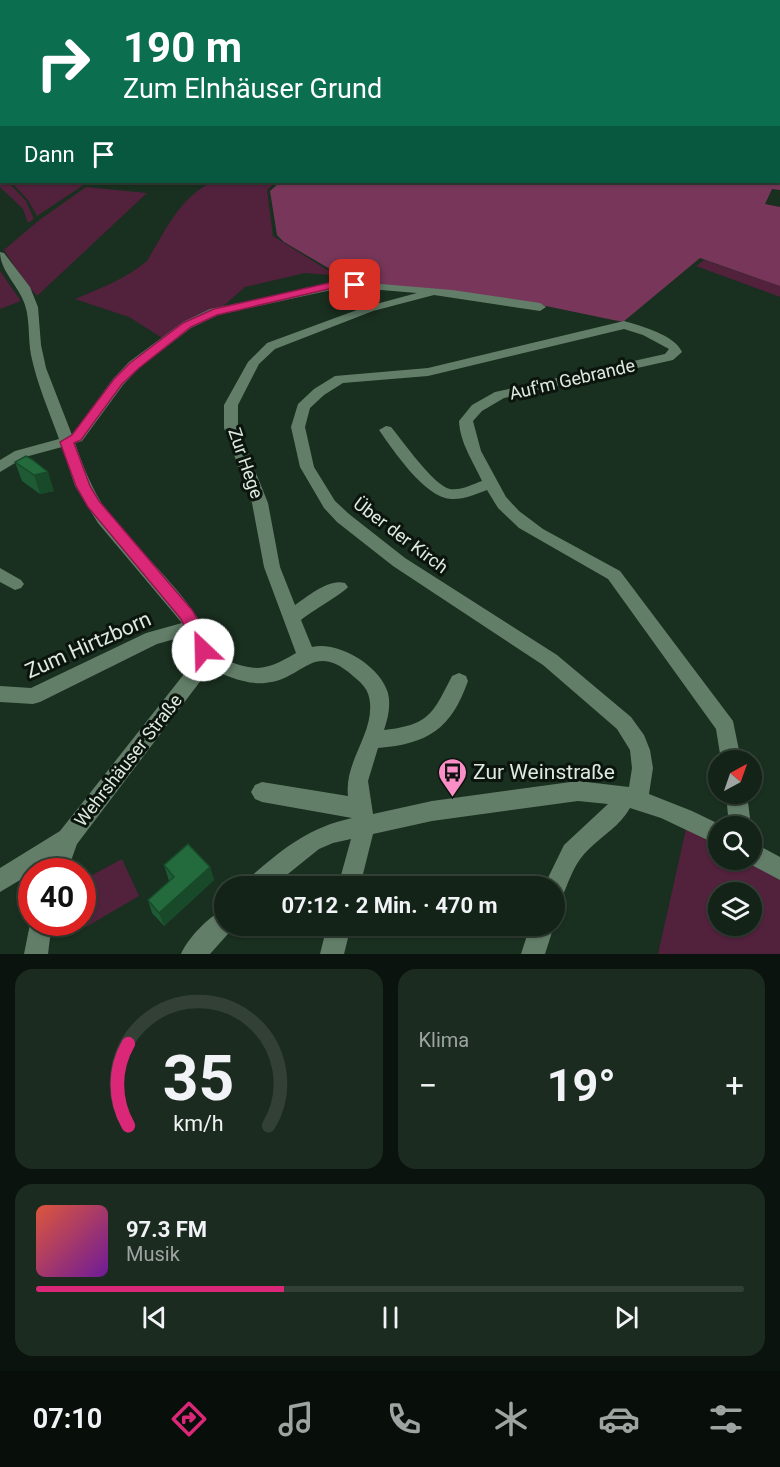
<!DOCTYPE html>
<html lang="de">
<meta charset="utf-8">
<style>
body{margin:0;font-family:Roboto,sans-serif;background:#1c2b20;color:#f1f3f6;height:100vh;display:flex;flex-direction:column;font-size:22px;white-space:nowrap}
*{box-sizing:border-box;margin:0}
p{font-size:20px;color:#9da4a1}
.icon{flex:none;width:33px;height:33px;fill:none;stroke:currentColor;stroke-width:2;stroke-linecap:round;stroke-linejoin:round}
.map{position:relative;height:954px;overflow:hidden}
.details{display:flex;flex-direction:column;gap:15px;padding:15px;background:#0a130d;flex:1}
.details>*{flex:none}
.banner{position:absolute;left:0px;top:0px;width:780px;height:183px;box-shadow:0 2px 4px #0004,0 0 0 2px #324036;background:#0b6e4f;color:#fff;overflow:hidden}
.needle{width:39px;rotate:40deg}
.fabs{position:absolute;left:708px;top:750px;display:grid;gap:12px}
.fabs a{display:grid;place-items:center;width:54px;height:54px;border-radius:50%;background:#132317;box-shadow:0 2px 4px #0004,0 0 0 2px #324036;font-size:30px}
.speed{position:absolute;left:18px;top:858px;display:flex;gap:12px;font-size:30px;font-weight:700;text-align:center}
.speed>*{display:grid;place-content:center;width:78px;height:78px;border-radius:50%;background:#132317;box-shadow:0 2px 4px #0004,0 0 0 2px #324036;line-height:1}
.speed .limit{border:9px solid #d22;background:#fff;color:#111}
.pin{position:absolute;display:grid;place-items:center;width:51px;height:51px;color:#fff;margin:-26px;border-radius:12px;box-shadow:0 3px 9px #0006}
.me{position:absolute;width:66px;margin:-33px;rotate:336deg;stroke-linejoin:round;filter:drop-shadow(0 0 4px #0008)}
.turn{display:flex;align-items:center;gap:21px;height:126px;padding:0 24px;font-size:27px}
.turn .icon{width:78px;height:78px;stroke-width:2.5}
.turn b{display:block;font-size:42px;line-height:51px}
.then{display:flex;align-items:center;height:57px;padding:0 24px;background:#0003;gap:12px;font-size:22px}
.big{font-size:45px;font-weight:700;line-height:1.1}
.details .tile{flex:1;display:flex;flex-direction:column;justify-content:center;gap:9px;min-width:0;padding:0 21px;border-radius:18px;background:#1c2b20}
.details .dial{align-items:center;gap:0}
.dial svg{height:156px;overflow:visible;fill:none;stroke:#324036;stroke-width:7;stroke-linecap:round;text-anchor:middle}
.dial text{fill:#f1f3f6;stroke:none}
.song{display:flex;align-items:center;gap:18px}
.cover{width:72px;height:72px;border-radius:9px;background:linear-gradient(135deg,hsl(10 70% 55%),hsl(280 70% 35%))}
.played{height:6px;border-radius:3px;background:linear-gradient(90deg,#db2777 35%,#324036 35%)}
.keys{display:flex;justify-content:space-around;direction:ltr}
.heat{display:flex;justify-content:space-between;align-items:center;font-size:33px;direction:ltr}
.details .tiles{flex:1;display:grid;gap:15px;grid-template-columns:1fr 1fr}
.tile:last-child{grid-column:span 2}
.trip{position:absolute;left:214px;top:876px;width:351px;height:60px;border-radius:30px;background:#132317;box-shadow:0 2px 4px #0004,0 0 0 2px #324036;font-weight:700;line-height:60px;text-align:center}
.tab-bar{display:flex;height:96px;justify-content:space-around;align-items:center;background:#080e09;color:#9da4a1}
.tab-bar .icon{width:42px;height:42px}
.tab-bar .selected{color:#db2777}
.tab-bar b{font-size:27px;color:#f1f3f6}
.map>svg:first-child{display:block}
.green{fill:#52213c;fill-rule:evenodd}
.forest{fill:#78375a}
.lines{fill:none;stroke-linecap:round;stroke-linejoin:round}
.minor{fill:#627e68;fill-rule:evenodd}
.major{fill:#99d4a8;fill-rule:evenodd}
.wall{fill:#1e5b34}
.shaded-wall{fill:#184a2a}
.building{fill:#236a3c;stroke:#184a2a;stroke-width:1.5}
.route{fill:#db2777;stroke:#8e194d;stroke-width:1.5}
.labels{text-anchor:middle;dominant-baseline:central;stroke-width:6;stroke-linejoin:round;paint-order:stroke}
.street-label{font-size:18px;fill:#ddeadf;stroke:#0b140d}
.near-street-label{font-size:21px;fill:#ddeadf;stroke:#0b140d}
.near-poi-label{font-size:21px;fill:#ddeadf;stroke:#0b140d;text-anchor:start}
</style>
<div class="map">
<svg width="780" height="954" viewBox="0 0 780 954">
<rect width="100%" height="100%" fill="#192f1f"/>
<path class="green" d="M 0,175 L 2,182 L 8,182 L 26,201 L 34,219 L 28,223 L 23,209 L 0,187 Z
M 11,182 L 88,182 L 37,216 L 28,200 Z
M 213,182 L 276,182 L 267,190 L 273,236 L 332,273 L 330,275 L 305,273 L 245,287 L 220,309 L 164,339 L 129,317 L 75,299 C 100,288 126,279 147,261 C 164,233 181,195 213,182 Z
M 86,187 L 147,193 L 37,296 L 25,282 L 4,250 L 38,221 Z
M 704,260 L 780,286 L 780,297 L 696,266 Z
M 0,271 L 21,301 L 0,309 Z
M 686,829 L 718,846 L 718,860 L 743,860 L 780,880 L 780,954 L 658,954 ZM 718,892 L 752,892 L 752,926 L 718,926 Z
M 122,859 L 139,896 L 86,927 L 83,919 L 83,880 Z"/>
<path class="forest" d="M 0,0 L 531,0 L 540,1 L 2,2 L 1,45 Z
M 621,0 L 780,0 L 780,190 L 772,189 L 765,204 L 780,207 L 780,286 L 700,258 L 623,322 L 541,305 L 344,281 L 335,272 L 284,242 L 277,235 L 270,191 L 280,182 L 778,182 L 778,2 Z"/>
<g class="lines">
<path class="minor" d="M 0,0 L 6,0 L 0,5 Z
M 564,0 L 570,0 L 572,2 L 565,2 Z
M 0,252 L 4,253 L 30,287 L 38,307 L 41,345 L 46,368 L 72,435 L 113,379 L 129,362 L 183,322 L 210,309 L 345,281 L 452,290 L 540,303 L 546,307 L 540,311 L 434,295 L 373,311 L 275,349 L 259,364 L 238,405 L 238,428 L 268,503 L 280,567 L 295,605 C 308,596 329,578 345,583 L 348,587 C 345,592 309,613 301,620 L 312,647 C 339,641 380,666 388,693 C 391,706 388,718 384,730 C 430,725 433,713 452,676 L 459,673 L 466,676 L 468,681 C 451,729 428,744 378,748 L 368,781 L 373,814 L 432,801 L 578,781 L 629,787 L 632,768 L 630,750 L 617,729 L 543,665 L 393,566 L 337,522 L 324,508 L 300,467 L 291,427 L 298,404 L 314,389 L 335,376 L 428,368 L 624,321 C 641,326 675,335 682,352 L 673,360 L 504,398 L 482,411 L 473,421 L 481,451 L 506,497 L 519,511 L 543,529 L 620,571 L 733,721 L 741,760 L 721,760 L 716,729 L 608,579 L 519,528 L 498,508 L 487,490 C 476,494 463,500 451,499 C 425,498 393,450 379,430 L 386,426 L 391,427 C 402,440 434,486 450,489 C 460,491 473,484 482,481 C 473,461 460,443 459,421 L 472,405 L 495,392 L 665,354 L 669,349 L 643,335 L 624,329 L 428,376 L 343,383 L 324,395 L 310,408 L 305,427 L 314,467 L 335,501 L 349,514 L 405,558 L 557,655 L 631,717 L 644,735 L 650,750 L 653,768 L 649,794 L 692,811 L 723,826 L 718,826 L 718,845 L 661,818 L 630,808 C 620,826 603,835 589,849 C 575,862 570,878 563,895 L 555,898 L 555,886 L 544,886 L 564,845 L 608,804 L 578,801 L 432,821 L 373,834 L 360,886 L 338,886 L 351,839 L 333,843 L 319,849 L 273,886 L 246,886 L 249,878 C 283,849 307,828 352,818 L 262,802 L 255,799 L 251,792 L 255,785 L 262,782 L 348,796 C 344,762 373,735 370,703 C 369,690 363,684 353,676 C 312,640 304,680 265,683 C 246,685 225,675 207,668 L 202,679 L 77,844 L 67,872 L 44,872 L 47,864 L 0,892 L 0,868 L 60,831 L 188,669 C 195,656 194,648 189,635 L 157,644 L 40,702 L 33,704 L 0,702 L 0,686 L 31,688 L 146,633 L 182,623 L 98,523 L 75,486 L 62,447 L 25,457 L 0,472 L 0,460 L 15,451 L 59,439 C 49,411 37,384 31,355 C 28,339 30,320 25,305 C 19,286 0,271 0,252 ZM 345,287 L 417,293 L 365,307 L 267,343 L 248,362 L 224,405 L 224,428 L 252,503 L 264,567 L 296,653 C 258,676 251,669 212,655 C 212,614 134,548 109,514 C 93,492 84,469 75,443 L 82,441 L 123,385 L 139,368 L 191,328 L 218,315 Z
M 0,568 L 21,580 L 24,584 L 21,588 L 15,590 L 0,582 Z
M 726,794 L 747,794 L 751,826 L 729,826 Z
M 752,842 L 780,857 L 780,880 L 744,861 L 752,860 Z
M 225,909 L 225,926 L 235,926 L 210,954 L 181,954 C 188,938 209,916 225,909 Z
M 32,914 L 32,922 L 52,922 L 48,954 L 24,954 Z
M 327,926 L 351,926 L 344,954 L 320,954 Z
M 530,926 L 554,926 L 545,954 L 521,954 Z"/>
<path class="major" d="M 613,0 L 620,0 L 622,2 L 614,2 Z
M 778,62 L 780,62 L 780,66 L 778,66 Z"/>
</g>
<path class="wall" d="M 26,456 L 54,491 L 40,494 L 22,481 L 15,462 Z
M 164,865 L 210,867 L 214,880 L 164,926 L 152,913 L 148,900 L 169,881 Z"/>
<path class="shaded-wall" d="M 48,472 L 54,491 L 40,494 L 34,475 Z
M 210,867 L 214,880 L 164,926 L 159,913 Z"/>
<path class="building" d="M 26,456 L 33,460 L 48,472 L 34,475 L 15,462 Z
M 188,844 L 210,867 L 159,913 L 148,900 L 174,877 L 164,865 Z"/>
<path class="route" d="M 355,281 L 359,282 L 359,287 L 333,288 L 217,315 L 191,327 L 139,368 L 122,384 L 81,440 L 74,443 L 90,486 L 99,501 L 192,610 L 207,636 L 212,650 L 209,654 L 203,656 L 197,654 L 181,619 L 88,507 L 76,486 L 60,442 L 72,435 L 114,379 L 130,363 L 183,323 L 214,309 L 333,282 Z"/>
<defs>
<symbol id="bus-pin" viewBox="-11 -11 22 30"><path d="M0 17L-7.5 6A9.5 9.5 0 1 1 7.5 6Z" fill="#fa8fc7" stroke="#0b140d"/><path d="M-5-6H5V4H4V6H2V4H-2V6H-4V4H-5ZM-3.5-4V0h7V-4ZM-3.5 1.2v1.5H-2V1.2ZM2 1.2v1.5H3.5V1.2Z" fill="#111"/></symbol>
</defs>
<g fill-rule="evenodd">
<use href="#bus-pin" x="436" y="756" width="33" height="45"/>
</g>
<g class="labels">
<g class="street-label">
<text transform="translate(572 379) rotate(-13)">Auf'm Gebrande</text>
<text transform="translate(246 463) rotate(71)">Zur Hege</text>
<text transform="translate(401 535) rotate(37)">Über der Kirch</text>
<text transform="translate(128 760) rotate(-52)">Wehrshäuser Straße</text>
</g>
<g class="near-street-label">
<text transform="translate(88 645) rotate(-24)">Zum Hirtzborn</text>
</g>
<g class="near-poi-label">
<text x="473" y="772">Zur Weinstraße</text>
</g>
</g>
</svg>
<div class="fabs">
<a><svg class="needle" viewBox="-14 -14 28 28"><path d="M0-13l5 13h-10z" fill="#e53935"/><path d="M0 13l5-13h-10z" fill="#9da4a1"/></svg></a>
<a><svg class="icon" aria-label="search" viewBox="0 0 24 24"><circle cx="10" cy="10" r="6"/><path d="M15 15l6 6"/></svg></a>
<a><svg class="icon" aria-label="layers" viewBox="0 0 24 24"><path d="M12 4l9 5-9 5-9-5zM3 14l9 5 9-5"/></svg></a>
</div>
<div class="speed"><div class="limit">40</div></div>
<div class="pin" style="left:355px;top:285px;background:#d93025"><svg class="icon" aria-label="arrive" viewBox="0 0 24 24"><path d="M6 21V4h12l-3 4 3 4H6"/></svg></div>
<svg class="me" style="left:203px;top:650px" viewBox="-20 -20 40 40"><circle r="19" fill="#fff"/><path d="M0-13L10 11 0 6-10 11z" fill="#db2777"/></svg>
<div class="trip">07:12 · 2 Min. · 470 m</div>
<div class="banner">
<div class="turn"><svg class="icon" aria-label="right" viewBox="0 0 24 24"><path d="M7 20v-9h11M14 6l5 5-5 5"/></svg><div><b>190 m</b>Zum Elnhäuser Grund</div></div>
<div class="then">Dann<svg class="icon" aria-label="arrive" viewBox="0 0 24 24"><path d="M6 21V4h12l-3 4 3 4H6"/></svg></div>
</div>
</div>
<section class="details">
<div class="tiles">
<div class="tile dial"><svg viewBox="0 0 100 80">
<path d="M14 69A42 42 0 1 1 86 69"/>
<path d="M14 69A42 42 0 0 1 14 27" stroke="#db2777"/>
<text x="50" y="56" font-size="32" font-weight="700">35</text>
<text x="50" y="72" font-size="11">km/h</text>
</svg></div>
<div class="tile"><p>Klima</p>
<div class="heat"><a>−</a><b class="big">19°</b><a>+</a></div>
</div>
<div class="tile">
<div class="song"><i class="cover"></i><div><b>97.3 FM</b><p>Musik</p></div></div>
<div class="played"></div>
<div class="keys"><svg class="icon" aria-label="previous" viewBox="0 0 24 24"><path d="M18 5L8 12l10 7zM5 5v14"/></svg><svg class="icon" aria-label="pause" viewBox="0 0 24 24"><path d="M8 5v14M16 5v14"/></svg><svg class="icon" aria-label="next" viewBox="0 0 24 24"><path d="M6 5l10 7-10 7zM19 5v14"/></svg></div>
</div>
</div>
</section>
<nav class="tab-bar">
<b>07:10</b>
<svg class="icon selected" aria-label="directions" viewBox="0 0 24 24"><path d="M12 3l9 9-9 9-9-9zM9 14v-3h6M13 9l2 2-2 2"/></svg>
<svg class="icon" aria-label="music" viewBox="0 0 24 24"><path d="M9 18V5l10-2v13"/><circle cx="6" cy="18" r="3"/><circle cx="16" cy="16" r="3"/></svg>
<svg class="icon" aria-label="phone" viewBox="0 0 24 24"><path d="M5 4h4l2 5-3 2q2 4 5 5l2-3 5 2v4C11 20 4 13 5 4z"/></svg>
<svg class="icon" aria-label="climate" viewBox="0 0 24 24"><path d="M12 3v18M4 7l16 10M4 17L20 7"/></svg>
<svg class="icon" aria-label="car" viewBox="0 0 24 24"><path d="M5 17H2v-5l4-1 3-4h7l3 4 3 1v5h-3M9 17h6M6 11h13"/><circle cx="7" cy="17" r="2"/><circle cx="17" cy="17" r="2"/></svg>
<svg class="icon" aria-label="filters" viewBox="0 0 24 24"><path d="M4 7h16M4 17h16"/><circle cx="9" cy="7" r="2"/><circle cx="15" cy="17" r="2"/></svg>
</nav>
